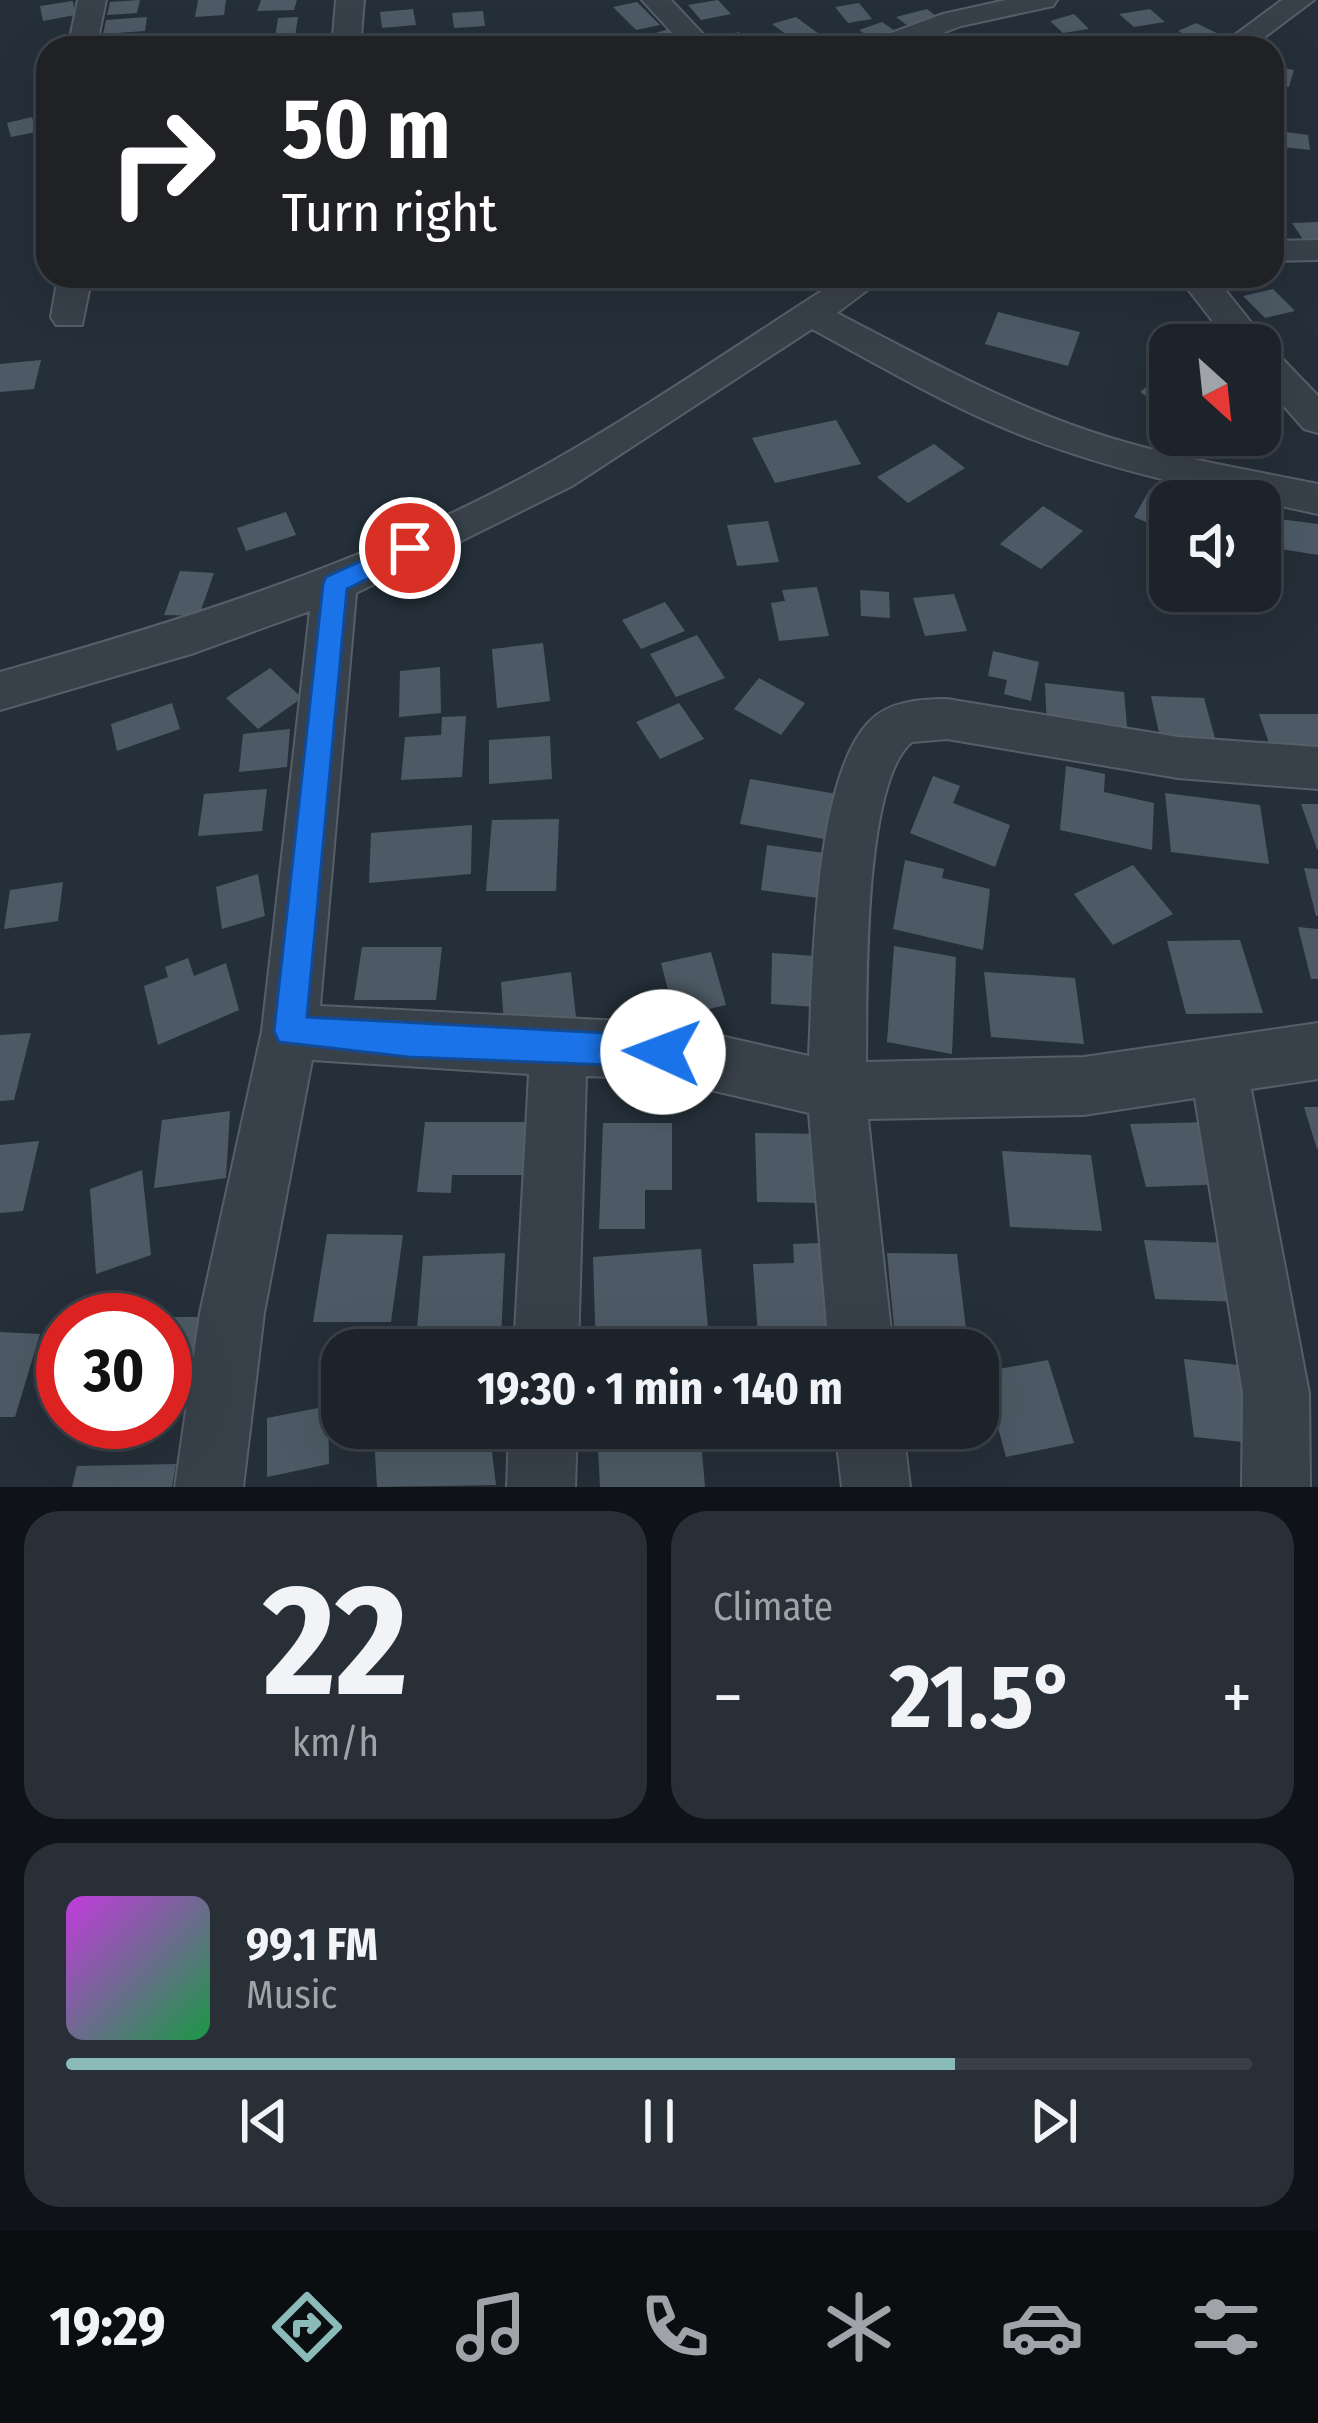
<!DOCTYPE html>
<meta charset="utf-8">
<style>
body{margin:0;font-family:"Fira Sans Condensed",sans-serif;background:#292f37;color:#f1f3f6;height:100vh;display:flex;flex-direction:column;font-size:45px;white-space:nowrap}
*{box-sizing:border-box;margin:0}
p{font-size:39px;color:#a0a4a9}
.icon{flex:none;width:66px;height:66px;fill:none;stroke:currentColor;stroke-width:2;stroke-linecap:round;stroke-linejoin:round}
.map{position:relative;height:1487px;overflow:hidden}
.side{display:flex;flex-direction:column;gap:24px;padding:24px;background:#0f1318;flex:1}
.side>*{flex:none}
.top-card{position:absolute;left:36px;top:36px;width:1248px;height:252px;border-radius:36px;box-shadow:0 12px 48px #0002,0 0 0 3px #3a4047;background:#202124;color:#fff;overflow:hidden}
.needle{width:78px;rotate:153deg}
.buttons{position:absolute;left:1149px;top:324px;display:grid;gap:24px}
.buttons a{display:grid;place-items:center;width:132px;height:132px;border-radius:24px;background:#1c232b;box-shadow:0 12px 48px #0002,0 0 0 3px #3a4047;font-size:60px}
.speed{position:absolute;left:36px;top:1293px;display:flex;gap:24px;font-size:60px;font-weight:700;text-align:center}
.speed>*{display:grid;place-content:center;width:156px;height:156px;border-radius:50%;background:#1c232b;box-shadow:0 12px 48px #0002,0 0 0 3px #3a4047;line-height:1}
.speed .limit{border:18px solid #d22;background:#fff;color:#111}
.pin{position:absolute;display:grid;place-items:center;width:102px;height:102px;color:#fff;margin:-51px;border:6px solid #fff;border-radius:50%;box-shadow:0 3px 12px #0007}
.me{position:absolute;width:132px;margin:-66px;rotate:272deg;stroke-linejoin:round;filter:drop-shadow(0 0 9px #0008)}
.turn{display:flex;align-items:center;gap:42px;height:252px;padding:0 48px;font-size:54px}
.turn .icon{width:156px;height:156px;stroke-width:2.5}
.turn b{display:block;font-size:84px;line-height:102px}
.big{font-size:90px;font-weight:700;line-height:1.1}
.side .card{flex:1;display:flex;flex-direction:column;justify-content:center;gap:18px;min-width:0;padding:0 42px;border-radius:36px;background:#292f37}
.side .dial{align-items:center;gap:0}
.dial b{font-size:156px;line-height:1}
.song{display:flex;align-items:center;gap:36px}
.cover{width:144px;height:144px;border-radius:18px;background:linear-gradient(135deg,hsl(290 70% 55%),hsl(140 70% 35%))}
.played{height:12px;border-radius:6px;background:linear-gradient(90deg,#8bbbb9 75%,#3a4047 75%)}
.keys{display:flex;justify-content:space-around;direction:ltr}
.heat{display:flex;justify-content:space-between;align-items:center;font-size:66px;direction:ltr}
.side .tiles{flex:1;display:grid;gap:24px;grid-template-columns:1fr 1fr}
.card:last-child{grid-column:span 2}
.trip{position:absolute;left:321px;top:1329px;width:678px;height:120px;border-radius:36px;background:#1c232b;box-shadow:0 12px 48px #0002,0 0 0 3px #3a4047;font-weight:700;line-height:120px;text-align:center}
.menu{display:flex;height:192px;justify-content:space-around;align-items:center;background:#0b0e11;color:#a0a4a9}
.menu .icon{width:84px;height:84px}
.menu .current{color:#8bbbb9}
.menu b{font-size:54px;color:#f1f3f6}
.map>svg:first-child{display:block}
.building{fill:#4d5a65}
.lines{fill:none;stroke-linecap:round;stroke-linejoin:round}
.minor-casing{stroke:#565f68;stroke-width:4}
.minor{fill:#38414a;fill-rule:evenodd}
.route{fill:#1a73e8;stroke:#114b97;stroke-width:3}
</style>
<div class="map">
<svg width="1318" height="1487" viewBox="0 0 1318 1487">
<rect width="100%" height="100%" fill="#252f39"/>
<path class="building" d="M 140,0 L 137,13 L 107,15 L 110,2 Z
M 198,0 L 226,0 L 224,15 L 195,17 Z
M 261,0 L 297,0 L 294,10 L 257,11 Z
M 718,0 L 731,14 L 701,20 L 688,5 Z
M 73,1 L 75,15 L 43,21 L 40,6 Z
M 637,2 L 660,25 L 636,30 L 613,7 Z
M 859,3 L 872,19 L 848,23 L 835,7 Z
M 413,9 L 416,25 L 382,28 L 380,12 Z
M 927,9 L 943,21 L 912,29 L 896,17 Z
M 1150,9 L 1165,22 L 1134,27 L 1119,14 Z
M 483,11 L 485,26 L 454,28 L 452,13 Z
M 1074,14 L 1089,29 L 1063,33 L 1050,21 Z
M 147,17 L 145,31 L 103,34 L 106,20 Z
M 298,17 L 295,36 L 275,37 L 278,18 Z
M 796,17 L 819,34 L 795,41 L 772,24 Z
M 882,22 L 901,35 L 878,43 L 859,30 Z
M 1196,23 L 1229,39 L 1212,48 L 1178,31 Z
M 675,27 L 688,39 L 659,47 L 646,36 Z
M 739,32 L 754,45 L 731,48 L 719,37 Z
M 1011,33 L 1024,46 L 993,48 L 983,38 Z
M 605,34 L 610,48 L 577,48 L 574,37 Z
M 401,36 L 401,48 L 369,48 L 370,38 Z
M 543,36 L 543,48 L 508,48 L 508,37 Z
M 1272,66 L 1294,70 L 1289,87 L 1272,84 Z
M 32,117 L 36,132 L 11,137 L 7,123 Z
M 1272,130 L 1308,135 L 1310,150 L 1272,146 Z
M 1318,222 L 1318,243 L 1306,244 L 1292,223 Z
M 1273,289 L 1295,311 L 1265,318 L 1243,296 Z
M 998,312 L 1080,332 L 1068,366 L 985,344 Z
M 41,360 L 34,389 L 0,392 L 0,364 Z
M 1160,377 L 1170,383 L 1170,411 L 1140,392 Z
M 836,420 L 861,464 L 775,483 L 752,438 Z
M 1260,427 L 1270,433 L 1237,459 L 1198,435 L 1260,435 Z
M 934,444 L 965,468 L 908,503 L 877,477 Z
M 1150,489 L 1180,501 L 1170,501 L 1170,532 L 1134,517 Z
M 1043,506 L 1083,531 L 1041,569 L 1000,544 Z
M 286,512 L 296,535 L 246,551 L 237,528 Z
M 1265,517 L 1318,524 L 1318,555 L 1268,547 Z
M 768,521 L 779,562 L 737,566 L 727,525 Z
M 180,571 L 214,573 L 199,616 L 164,615 Z
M 817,587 L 829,636 L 779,641 L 771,603 L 785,601 L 782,590 Z
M 860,590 L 889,592 L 890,618 L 861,616 Z
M 954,594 L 967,631 L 925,636 L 913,598 Z
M 665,602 L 685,631 L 641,649 L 622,620 Z
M 697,635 L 725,678 L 676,697 L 650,654 Z
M 543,643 L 550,701 L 497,708 L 492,649 Z
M 993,651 L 1039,662 L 1031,701 L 1004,694 L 1007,680 L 988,676 Z
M 440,667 L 441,713 L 399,717 L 400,671 Z
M 270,668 L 302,698 L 258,729 L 226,698 Z
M 759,678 L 805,703 L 781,735 L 734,709 Z
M 1045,683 L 1124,692 L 1128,738 L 1047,729 Z
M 1151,696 L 1204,698 L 1219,753 L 1163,751 Z
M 172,703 L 180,729 L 117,751 L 111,724 Z
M 679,703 L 704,739 L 660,759 L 636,722 Z
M 1259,714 L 1318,714 L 1318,761 L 1275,761 Z
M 466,716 L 462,777 L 401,780 L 405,737 L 441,735 L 442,717 Z
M 290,729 L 287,767 L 239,772 L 243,734 Z
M 550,736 L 552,779 L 489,784 L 489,740 Z
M 1066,766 L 1105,774 L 1104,792 L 1154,803 L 1152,850 L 1060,830 Z
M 933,776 L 960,786 L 953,803 L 1010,825 L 995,867 L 910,833 Z
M 750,779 L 848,796 L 841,842 L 740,824 Z
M 267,789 L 262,831 L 198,836 L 204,794 Z
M 1165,793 L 1260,805 L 1269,864 L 1171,852 Z
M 1301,804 L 1318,804 L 1318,849 L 1317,849 Z
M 559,819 L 556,891 L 486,891 L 492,820 Z
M 472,825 L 471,874 L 369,883 L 371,833 Z
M 767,845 L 831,854 L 825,899 L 761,890 Z
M 905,860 L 944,869 L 942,878 L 990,889 L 983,950 L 893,929 Z
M 1133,865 L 1173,914 L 1113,945 L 1074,894 Z
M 1304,868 L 1318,869 L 1318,916 L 1316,916 Z
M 258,874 L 265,916 L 222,929 L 216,887 Z
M 63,882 L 58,921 L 4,929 L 10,890 Z
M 1298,927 L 1318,929 L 1318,979 L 1311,979 Z
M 1240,940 L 1263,1013 L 1186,1014 L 1167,941 Z
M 894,946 L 956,957 L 952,1054 L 887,1042 Z
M 362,947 L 442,947 L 436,1000 L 354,1000 Z
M 711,952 L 726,1005 L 675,1017 L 661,963 Z
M 772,953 L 830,957 L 830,1008 L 771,1004 Z
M 188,958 L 194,976 L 226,963 L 239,1010 L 158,1045 L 144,986 L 168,977 L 165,967 Z
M 571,972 L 577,1026 L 505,1037 L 501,982 Z
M 984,972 L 1075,978 L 1084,1044 L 991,1037 Z
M 31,1033 L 14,1100 L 0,1101 L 0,1035 Z
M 1304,1107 L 1318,1107 L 1318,1149 L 1317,1149 Z
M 230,1111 L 226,1178 L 154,1188 L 162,1120 Z
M 425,1122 L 536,1122 L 532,1175 L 452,1175 L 451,1193 L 417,1192 Z
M 1210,1122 L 1228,1184 L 1146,1187 L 1130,1124 Z
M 603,1123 L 672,1123 L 672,1190 L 645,1190 L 645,1229 L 599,1229 Z
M 755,1133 L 822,1134 L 826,1203 L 757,1202 Z
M 39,1141 L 23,1211 L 0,1213 L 0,1145 Z
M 1002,1151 L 1091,1155 L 1102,1231 L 1010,1227 Z
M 142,1170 L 151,1255 L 96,1274 L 90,1189 Z
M 327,1234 L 403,1235 L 391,1322 L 313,1322 Z
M 1144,1240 L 1229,1243 L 1243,1302 L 1155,1299 Z
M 841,1242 L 852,1349 L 759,1350 L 753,1264 L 794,1263 L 793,1244 Z
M 701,1249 L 709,1339 L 661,1343 L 661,1350 L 596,1350 L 593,1257 Z
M 505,1253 L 501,1339 L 416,1342 L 423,1256 Z
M 887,1253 L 957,1254 L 966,1329 L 894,1327 Z
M 165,1317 L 213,1317 L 199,1396 L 165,1396 Z
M 0,1332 L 40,1334 L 15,1417 L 0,1417 Z
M 1184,1359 L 1258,1367 L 1272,1445 L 1194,1437 Z
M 1048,1360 L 1074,1443 L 1006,1457 L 983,1372 Z
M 328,1406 L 329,1464 L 267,1477 L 267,1418 Z
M 411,1428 L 489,1428 L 496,1485 L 377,1487 L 374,1438 Z
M 597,1428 L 700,1428 L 705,1487 L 600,1487 Z
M 176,1464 L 172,1487 L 72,1487 L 77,1466 Z"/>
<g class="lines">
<defs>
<path id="minor" d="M 78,0 L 106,0 L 96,48 L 68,48 Z
M 336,0 L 364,0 L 360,48 L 332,48 Z
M 642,0 L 671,0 L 716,48 L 686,48 Z
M 1006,0 L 1057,0 L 1053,6 L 961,26 L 903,48 L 863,48 L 867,42 L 943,14 Z
M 1282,0 L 1314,0 L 1250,48 L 1217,48 Z
M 1318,240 L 1318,260 L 1272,261 L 1272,241 Z
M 58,276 L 92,276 L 82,325 L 56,325 L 51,317 Z
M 268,276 L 307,276 C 298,289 285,290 271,287 Z
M 845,276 L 886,276 L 837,313 C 918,355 999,400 1086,430 C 1161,456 1240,468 1318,484 L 1318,514 C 1222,493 1126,475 1034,440 C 956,411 884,368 812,329 L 572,486 L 356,593 L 320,1006 L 663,1023 L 809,1056 C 813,975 813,780 869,722 C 888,701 921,699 947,699 L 1178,737 L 1318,747 L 1318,789 L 1178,778 L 947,739 L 912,742 C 862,783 867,995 866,1062 L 1084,1057 L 1318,1023 L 1318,1079 L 1251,1089 L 1309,1393 L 1310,1487 L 1242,1487 L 1243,1393 L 1195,1098 L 1084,1115 L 868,1119 L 893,1350 L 829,1350 L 809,1113 L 663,1079 L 586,1076 L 578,1350 L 514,1350 L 529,1074 L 312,1060 L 264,1313 L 243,1487 L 175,1487 L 200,1313 L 262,1031 L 310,611 L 191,654 L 0,710 L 0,672 C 188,619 373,561 544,466 C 647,408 746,339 845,276 Z
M 1178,276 L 1214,276 L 1269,345 L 1318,396 L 1318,433 L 1304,429 L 1260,379 L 1260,345 L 1231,345 Z
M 509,1428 L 577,1428 L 575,1487 L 507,1487 Z
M 835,1428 L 903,1428 L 910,1487 L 842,1487 Z"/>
</defs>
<use href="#minor" class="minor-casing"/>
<use href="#minor" class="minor"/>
</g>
<path class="route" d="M 410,539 L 418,541 L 418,554 L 347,589 L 307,1017 L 663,1036 L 674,1040 L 679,1052 L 674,1063 L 663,1067 L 408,1057 L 279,1042 L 274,1031 L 323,584 L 326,577 Z"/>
</svg>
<div class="buttons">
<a><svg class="needle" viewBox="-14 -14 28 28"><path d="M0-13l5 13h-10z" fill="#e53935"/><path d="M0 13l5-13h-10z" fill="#a0a4a9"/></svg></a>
<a><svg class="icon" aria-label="sound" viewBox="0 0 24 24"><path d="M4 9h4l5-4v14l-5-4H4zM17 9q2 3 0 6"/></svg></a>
</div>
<div class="speed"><div class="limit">30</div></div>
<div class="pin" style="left:410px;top:548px;background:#d93025"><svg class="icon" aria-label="arrive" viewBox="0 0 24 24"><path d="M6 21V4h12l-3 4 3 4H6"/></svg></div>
<svg class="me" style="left:663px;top:1052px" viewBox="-20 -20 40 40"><circle r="19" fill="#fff"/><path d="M0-13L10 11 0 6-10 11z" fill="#1a73e8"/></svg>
<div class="trip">19:30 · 1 min · 140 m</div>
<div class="top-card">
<div class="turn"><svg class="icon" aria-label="right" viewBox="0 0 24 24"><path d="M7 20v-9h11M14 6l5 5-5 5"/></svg><div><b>50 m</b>Turn right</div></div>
</div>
</div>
<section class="side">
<div class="tiles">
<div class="card dial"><b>22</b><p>km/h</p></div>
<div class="card"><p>Climate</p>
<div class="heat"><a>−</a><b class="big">21.5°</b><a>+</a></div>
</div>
<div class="card">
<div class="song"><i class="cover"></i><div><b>99.1 FM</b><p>Music</p></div></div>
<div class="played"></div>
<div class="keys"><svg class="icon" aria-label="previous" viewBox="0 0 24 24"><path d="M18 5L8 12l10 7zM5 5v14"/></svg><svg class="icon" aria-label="pause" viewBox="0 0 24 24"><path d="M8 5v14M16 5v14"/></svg><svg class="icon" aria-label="next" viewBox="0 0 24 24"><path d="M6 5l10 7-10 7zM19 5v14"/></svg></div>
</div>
</div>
</section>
<nav class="menu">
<b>19:29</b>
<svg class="icon current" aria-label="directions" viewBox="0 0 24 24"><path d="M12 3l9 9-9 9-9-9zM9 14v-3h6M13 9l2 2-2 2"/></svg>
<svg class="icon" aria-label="music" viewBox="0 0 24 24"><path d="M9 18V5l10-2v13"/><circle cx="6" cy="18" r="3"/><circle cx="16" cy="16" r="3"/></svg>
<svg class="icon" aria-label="phone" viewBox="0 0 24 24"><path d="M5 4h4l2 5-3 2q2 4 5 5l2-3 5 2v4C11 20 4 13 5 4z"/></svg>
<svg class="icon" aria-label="climate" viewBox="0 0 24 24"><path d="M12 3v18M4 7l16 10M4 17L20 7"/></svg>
<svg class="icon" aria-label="car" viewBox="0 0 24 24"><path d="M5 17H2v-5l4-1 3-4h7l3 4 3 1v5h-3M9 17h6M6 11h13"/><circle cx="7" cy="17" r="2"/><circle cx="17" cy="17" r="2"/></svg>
<svg class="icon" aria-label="filters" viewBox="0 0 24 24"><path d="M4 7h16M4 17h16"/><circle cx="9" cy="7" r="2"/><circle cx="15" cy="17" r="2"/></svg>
</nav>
